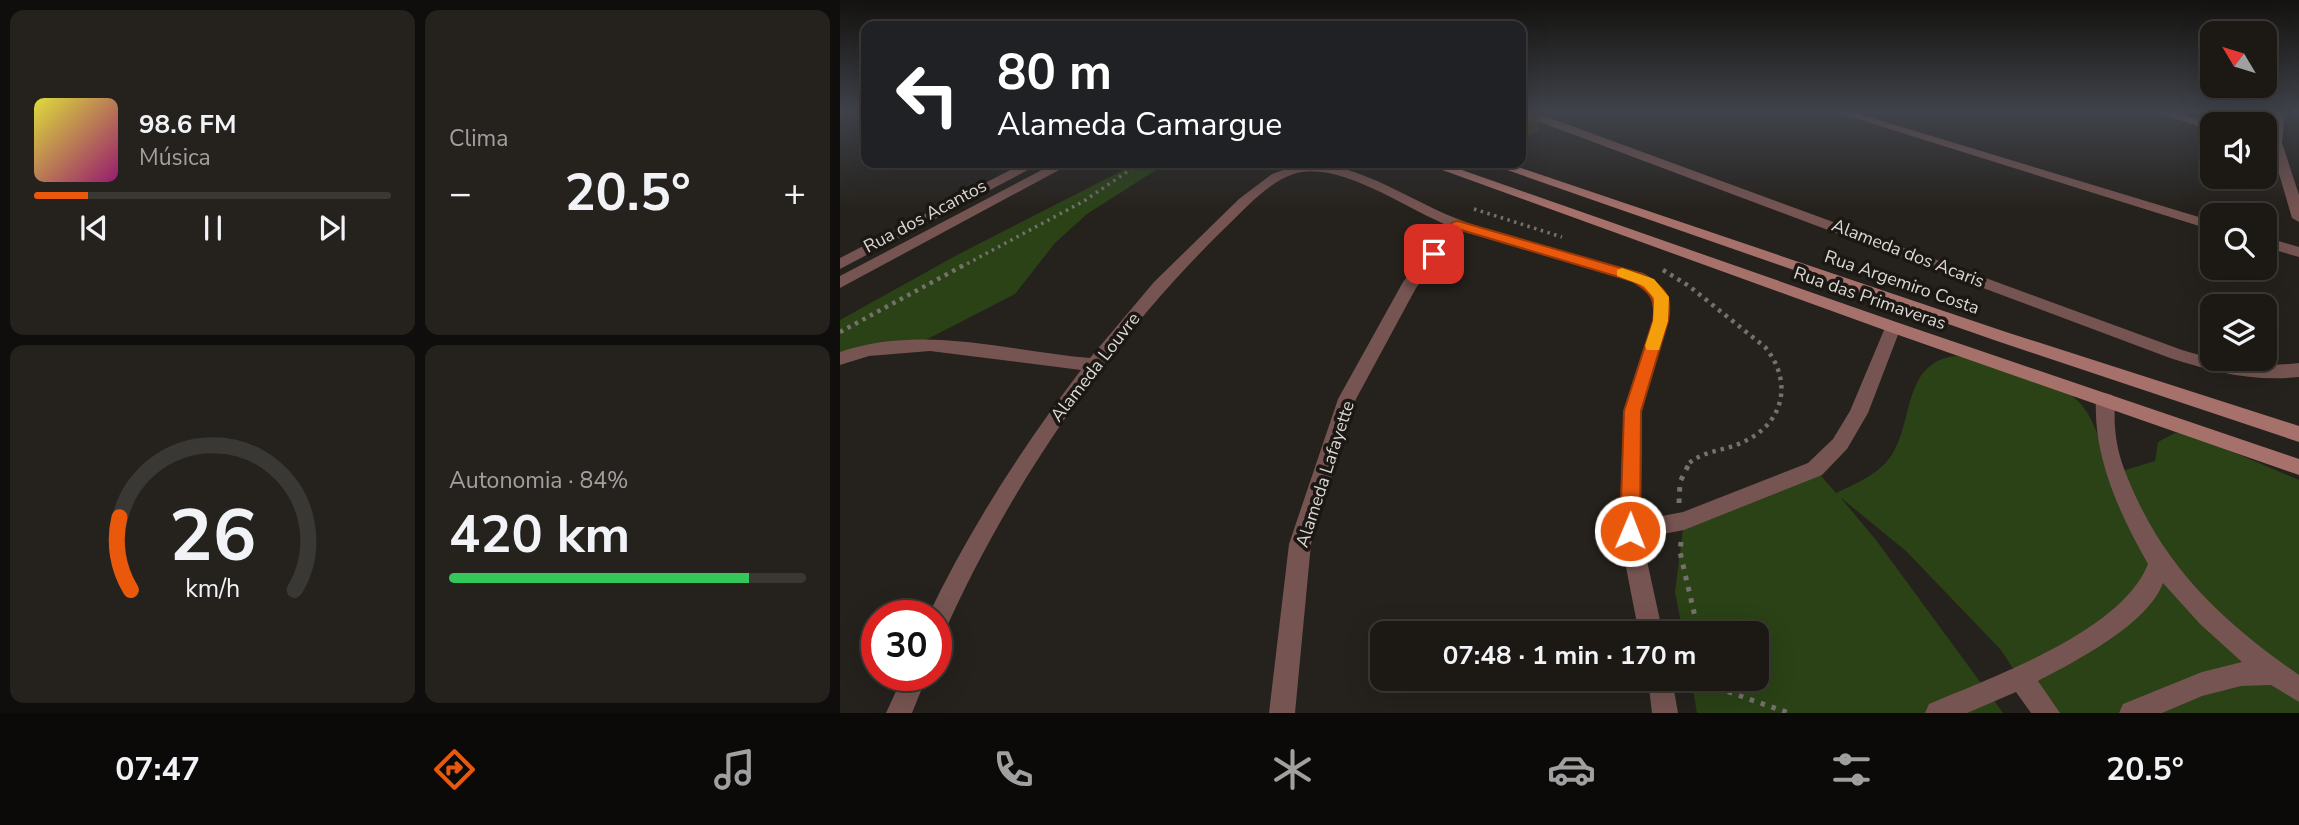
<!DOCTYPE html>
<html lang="pt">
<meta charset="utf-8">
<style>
body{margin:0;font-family:"Nunito Sans",sans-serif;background:#25221e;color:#f1f3f6;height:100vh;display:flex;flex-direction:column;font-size:26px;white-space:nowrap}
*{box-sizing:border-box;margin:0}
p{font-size:23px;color:#a0a0a0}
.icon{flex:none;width:38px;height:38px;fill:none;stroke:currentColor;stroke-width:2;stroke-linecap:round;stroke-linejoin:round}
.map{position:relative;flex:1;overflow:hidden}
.side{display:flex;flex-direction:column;gap:10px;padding:10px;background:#0f0e0c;width:840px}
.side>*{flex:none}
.banner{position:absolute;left:21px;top:21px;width:665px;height:147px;border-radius:14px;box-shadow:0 7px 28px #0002,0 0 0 2px #3a3834;background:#202124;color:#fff;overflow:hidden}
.needle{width:46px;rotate:308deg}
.buttons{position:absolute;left:1360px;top:21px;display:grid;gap:14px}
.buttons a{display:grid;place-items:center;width:77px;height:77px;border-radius:14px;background:#1c1915;box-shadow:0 7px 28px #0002,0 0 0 2px #3a3834;font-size:35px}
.speed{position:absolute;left:21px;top:600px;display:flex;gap:14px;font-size:35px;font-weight:700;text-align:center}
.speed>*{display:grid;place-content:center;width:91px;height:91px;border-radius:50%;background:#1c1915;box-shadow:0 7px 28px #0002,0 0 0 2px #3a3834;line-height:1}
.speed .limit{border:10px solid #d22;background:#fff;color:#111}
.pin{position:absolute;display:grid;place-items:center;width:60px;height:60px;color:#fff;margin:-30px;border-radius:14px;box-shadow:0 4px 10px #0006}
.me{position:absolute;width:77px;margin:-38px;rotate:1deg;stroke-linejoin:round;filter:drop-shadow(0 0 5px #0008)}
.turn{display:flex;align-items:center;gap:24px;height:147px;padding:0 21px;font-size:32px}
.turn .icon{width:91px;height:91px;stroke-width:2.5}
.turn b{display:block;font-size:49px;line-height:60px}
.big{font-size:52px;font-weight:700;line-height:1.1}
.side .widget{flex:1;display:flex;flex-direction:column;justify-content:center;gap:10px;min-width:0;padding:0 24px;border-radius:14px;background:#25221e}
.side .dial{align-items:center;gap:0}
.dial svg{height:182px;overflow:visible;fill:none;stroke:#3a3834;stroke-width:7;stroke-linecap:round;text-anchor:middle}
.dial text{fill:#f1f3f6;stroke:none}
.song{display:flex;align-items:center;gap:21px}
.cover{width:84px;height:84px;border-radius:10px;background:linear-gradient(135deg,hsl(60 70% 55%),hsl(320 70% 35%))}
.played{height:7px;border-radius:4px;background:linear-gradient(90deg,#ea580c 15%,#3a3834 15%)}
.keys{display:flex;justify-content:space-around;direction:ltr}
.heat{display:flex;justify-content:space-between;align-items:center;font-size:38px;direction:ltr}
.charge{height:10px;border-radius:5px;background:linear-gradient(90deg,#34c759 84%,#3a3834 0)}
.side .tiles{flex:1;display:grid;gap:10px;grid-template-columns:repeat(2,1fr)}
.trip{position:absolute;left:530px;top:621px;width:399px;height:70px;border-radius:14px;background:#1c1915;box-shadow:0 7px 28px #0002,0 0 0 2px #3a3834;font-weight:700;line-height:70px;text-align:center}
.menu{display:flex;height:112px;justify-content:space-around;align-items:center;background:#0b0a08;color:#a0a0a0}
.menu .icon{width:49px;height:49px}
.menu .selected{color:#ea580c}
.menu b{font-size:32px;color:#f1f3f6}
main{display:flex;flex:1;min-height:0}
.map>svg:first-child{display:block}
.green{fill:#2a4216}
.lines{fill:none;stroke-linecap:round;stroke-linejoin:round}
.path-far2{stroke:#74716d;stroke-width:3.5;stroke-dasharray:2.5 4.5;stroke-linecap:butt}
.path-far1{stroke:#74716d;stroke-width:4.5;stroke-dasharray:3.5 5;stroke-linecap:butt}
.path{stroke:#74716d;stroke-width:5;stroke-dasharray:4.5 7;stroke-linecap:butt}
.street{fill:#765451;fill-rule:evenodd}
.secondary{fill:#a6706b;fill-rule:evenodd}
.shaded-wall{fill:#472e08}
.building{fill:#66410b;stroke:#472e08;stroke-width:2}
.route{fill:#ea580c;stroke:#983908;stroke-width:2}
.slow{fill:#f59e0b}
.labels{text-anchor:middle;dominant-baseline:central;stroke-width:7;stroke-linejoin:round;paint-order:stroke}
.street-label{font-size:18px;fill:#dad7d4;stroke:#1b1713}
</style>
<main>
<section class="side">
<div class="tiles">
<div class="widget">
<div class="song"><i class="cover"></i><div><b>98.6 FM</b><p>Música</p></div></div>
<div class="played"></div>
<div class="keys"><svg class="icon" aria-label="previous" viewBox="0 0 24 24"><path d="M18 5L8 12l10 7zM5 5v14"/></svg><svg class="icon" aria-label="pause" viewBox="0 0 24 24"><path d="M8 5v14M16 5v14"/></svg><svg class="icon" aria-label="next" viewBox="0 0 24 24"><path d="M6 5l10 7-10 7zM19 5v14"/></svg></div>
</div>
<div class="widget"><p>Clima</p>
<div class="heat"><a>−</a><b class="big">20.5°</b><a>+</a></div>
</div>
<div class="widget dial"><svg viewBox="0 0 100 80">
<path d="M14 69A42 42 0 1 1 86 69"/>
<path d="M14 69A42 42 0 0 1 9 37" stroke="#ea580c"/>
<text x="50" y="56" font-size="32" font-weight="700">26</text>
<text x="50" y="72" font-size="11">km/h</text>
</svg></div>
<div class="widget"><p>Autonomia · 84%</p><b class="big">420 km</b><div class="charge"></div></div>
</div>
</section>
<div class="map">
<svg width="1459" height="713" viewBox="0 0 1459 713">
<rect width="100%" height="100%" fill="#25211c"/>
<path class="green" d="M 297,163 L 327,163 L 247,214 L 215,243 L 175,294 L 78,344 L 0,359 L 0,320 L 117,255 Z
M 1116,356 L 1130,357 L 1228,393 C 1256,411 1260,445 1269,475 L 1315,461 L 1318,442 L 1335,433 L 1348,433 L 1459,480 L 1459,713 L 1202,713 L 1161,650 L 1066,551 L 1000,497 L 1036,540 L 1163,713 L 857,713 L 851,679 L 917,679 L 917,634 L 843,633 L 835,592 L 844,521 L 975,469 L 996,493 C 1017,483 1040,474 1053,453 C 1073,420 1064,361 1116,356 Z"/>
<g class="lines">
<path class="path-far2" d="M 634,209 L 722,237
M 121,267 L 244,201 L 300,163"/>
<path class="path-far1" d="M 823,270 L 849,286 L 925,347 C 953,381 945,423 903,442 C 885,451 864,450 848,464
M 0,332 L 124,265"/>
<path class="path" d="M 839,503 L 840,482 L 850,462
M 841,542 L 840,552 L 859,634
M 869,679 L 886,691 L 949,713"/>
<path class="street" d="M 681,111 L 691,111 L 1342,350 C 1382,362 1417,368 1459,363 L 1459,377 C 1413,382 1374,372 1330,358 L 681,115 Z
M 992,111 L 1009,111 L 1372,221 L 1372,230 Z
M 1309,111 L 1327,111 L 1377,124 L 1372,124 L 1372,130 Z
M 1433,111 L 1445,111 L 1442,143 L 1459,195 L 1459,222 L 1452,218 L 1430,143 Z
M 184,163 L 201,163 L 0,269 L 0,258 Z
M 215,163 L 232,163 L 0,288 L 0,276 Z
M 463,163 C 520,162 571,202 623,221 C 681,243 743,257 803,273 C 820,282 830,293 830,313 L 802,411 L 801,520 L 843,512 L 968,463 L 993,439 L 1010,411 L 1047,323 L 1059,323 L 1061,327 L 1028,413 L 1007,449 L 982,475 L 844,530 L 802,538 L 823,634 L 799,634 L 779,531 L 784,411 L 813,321 C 815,300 810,290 791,281 L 621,231 L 576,288 L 516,399 L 471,544 L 455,713 L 429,713 L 449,544 L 498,399 L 563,282 L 609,226 C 569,210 506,165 462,172 C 432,177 407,207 386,227 C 270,340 170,485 104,633 L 96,636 L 96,616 L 88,616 C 129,530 183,446 241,370 L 90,351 L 29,356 L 0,365 L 0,352 C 82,324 167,351 250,358 L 314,282 L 399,199 L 432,174 Z
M 1424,237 L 1459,247 L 1459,257 L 1424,247 Z
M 1265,393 L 1272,395 C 1276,404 1274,417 1275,427 C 1276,443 1280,459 1286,474 C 1322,565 1380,620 1459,675 L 1459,702 L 1431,685 L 1401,686 L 1362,696 L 1322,713 L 1279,713 L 1283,704 L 1362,672 L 1402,662 L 1360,624 L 1323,583 C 1307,625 1236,661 1198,681 L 1220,713 L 1191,713 L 1176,692 L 1127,713 L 1085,713 L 1089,704 C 1153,677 1282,631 1308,564 C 1280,515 1253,457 1256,400 L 1258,395 Z
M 63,676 L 87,676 L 72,713 L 46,713 Z
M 808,679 L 832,679 L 838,713 L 812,713 Z"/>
<path class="secondary" d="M 583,163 L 602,163 L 1059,323 L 1459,459 L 1459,475 L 1047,331 Z
M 647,163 L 666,163 L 1166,332 L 1459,426 L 1459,442 L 1154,340 Z"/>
</g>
<path class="shaded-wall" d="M 698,118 L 698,131 L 681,139 L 681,125 Z"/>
<path class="building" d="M 681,111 L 689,111 L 698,113 L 698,118 L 681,125 Z"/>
<linearGradient id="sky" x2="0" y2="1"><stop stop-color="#14120f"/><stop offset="0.53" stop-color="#40434b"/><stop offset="1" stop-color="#40434b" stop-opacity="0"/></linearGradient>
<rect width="1459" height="210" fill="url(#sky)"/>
<path class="route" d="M 618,221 L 802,274 C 824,287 833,294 828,321 L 801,411 L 800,531 L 797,537 L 790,539 L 783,537 L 780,531 L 784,411 L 813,321 C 817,299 810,292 792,281 L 621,230 L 599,257 L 589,257 L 589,251 L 613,222 Z"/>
<path class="slow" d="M 782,268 L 814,279 L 829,297 L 828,321 L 819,350 L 807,350 L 805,346 L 813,321 L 814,298 L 804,286 L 777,276 L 777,270 Z"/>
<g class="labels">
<g class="street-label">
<text transform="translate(85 216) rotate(-28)">Rua dos Acantos</text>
<text transform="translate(1068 253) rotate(21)">Alameda dos Acaris</text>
<text transform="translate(1062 282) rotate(19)">Rua Argemiro Costa</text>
<text transform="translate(1030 298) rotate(19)">Rua das Primaveras</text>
<text transform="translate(255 367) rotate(-52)">Alameda Louvre</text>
<text transform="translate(485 474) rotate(-72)">Alameda Lafayette</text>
</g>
</g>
</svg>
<div class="buttons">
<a><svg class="needle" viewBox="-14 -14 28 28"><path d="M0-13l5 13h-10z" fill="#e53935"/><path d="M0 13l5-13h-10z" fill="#a0a0a0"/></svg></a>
<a><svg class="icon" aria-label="sound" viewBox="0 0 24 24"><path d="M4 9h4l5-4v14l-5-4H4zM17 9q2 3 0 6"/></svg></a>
<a><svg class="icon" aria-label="search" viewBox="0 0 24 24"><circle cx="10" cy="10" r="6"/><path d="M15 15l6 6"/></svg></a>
<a><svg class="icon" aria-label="layers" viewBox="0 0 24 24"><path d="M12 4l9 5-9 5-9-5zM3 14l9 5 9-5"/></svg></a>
</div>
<div class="speed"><div class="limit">30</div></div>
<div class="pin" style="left:594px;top:254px;background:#d93025"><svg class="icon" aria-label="arrive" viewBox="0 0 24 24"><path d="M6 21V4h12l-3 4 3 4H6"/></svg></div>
<svg class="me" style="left:790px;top:531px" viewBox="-20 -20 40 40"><circle r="17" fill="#ea580c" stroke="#fff" stroke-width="3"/><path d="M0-11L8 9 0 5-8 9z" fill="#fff"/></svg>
<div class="trip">07:48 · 1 min · 170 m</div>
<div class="banner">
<div class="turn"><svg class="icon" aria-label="left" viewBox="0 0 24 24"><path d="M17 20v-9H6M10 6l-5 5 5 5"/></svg><div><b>80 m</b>Alameda Camargue</div></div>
</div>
</div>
</main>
<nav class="menu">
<b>07:47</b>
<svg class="icon selected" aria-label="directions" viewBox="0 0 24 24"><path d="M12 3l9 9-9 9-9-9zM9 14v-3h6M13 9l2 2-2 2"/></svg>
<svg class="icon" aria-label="music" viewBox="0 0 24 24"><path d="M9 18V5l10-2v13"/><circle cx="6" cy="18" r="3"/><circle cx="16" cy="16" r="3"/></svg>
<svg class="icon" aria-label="phone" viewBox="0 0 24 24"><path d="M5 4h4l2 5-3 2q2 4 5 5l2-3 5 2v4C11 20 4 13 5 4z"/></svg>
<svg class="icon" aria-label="climate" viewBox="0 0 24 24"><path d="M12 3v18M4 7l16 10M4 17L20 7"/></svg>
<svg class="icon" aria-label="car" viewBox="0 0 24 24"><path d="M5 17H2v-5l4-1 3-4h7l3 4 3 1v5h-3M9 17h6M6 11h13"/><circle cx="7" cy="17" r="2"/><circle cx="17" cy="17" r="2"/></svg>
<svg class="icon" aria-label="filters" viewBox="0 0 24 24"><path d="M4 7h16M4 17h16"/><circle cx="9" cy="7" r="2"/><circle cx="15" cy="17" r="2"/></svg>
<b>20.5°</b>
</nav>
